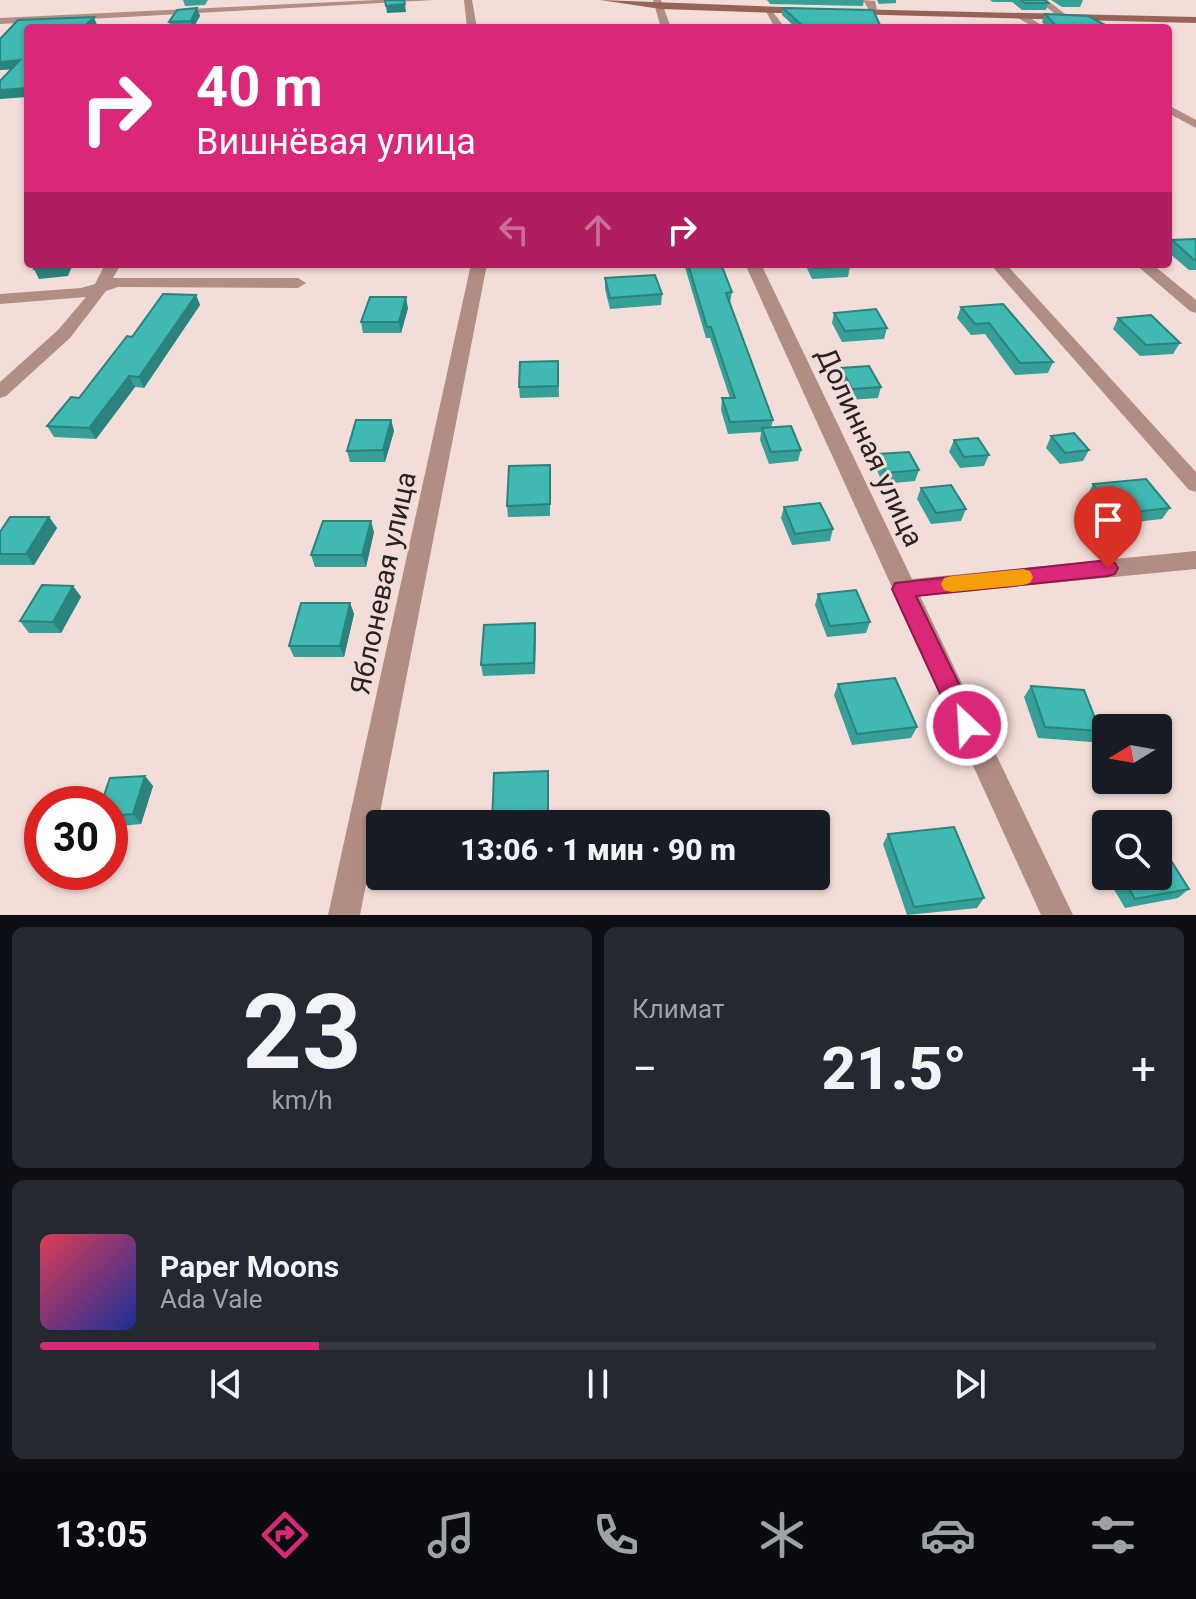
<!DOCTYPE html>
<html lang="ru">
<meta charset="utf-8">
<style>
body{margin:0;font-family:Roboto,sans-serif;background:#242831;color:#f1f3f6;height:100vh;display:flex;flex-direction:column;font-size:30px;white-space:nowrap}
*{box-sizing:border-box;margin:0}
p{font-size:26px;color:#9ea1a6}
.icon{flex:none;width:44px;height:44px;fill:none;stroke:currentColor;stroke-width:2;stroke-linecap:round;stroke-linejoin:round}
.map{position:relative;height:915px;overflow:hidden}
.details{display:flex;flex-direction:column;gap:12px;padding:12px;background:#0d0f14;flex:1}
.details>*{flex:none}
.guide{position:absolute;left:24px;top:24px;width:1148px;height:244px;border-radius:8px;box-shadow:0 2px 6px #0004;background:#db2777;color:#fff;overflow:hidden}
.needle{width:52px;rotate:259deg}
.controls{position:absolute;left:1092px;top:714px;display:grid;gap:16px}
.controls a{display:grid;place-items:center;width:80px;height:80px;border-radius:8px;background:#171b24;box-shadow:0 2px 6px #0004;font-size:40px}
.speed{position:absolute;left:24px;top:786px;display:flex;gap:16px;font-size:40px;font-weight:700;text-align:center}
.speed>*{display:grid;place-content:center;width:104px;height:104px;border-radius:50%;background:#171b24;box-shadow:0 2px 6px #0004;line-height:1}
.speed .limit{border:12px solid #d22;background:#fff;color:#111}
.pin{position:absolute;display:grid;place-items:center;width:68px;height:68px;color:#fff;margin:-82px -34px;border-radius:50% 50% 50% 0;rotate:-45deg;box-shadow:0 0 8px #0007}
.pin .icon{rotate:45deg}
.me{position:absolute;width:88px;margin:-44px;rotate:335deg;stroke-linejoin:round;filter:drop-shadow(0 0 6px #0008)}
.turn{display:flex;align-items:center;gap:28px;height:168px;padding:0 40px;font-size:36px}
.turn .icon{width:104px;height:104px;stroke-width:2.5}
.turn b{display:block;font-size:56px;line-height:68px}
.lanes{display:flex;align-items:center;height:76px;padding:0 40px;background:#0003;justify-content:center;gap:40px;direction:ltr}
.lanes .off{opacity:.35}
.big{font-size:60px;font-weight:800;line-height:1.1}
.details .tile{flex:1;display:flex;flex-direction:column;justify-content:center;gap:12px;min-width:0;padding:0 28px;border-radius:12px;background:#242831}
.details .dial{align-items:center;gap:0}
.dial b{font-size:104px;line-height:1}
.song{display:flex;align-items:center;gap:24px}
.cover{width:96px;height:96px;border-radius:12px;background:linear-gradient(135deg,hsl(350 70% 55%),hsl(230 70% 35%))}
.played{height:8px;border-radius:4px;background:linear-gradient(90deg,#db2777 25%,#363941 25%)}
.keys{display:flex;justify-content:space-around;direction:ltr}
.heat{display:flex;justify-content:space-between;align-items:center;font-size:44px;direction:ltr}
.details .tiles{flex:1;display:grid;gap:12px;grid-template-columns:1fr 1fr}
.tile:last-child{grid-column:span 2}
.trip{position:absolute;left:366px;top:810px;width:464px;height:80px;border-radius:8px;background:#171b24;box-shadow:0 2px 6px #0004;font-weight:800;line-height:80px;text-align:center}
.tab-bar{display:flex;height:128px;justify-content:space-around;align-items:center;background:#090b0e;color:#9ea1a6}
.tab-bar .icon{width:56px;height:56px}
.tab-bar .on{color:#db2777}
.tab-bar b{font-size:36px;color:#f1f3f6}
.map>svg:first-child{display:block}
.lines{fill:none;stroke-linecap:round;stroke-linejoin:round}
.street{fill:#b28d84;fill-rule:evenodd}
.secondary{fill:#986357;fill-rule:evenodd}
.wall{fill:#369f98}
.shaded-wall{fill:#2c827c}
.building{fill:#3fb9b1;stroke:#2c827c;stroke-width:2}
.route{fill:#db2777;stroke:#8e194d;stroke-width:2}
.slow{fill:#f59e0b}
.labels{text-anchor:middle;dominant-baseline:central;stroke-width:6;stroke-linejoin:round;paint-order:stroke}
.street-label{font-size:28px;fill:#2a2220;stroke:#f3ddd8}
</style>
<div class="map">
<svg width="1196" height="915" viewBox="0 0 1196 915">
<rect width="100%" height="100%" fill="#f3ddd8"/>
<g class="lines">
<path class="street" d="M 377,0 L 434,0 L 0,24 L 0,18 Z
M 464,0 L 472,0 L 477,28 L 467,28 Z
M 653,0 L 661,0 L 671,28 L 661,28 Z
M 863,0 L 875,1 L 878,15 L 872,15 Z
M 1037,0 L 1047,0 L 1069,17 L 1062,19 Z
M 764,8 L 770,8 L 785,28 L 775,28 Z
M 1018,14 L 1024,14 L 1046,28 L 1035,28 L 1018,18 Z
M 1168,105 L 1196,120 L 1196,128 L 1168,113 Z
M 105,264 L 121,264 L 113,278 L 298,278 L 306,283 L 298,288 L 118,287 L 106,291 L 70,338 L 6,396 L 0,398 L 0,382 L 58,330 L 86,297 L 0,304 L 0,294 L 81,288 L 95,284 Z
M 471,264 L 487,264 L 360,915 L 328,915 Z
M 745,264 L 761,264 L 912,579 L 1196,551 L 1196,569 L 920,596 L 1073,915 L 1041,915 Z
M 990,264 L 1006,264 L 1196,472 L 1196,492 L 1189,490 Z
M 1135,264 L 1152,264 L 1196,300 L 1196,313 L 1190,311 Z"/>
<path class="secondary" d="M 600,0 L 808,8 L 812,11 L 808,14 L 661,9 Z
M 848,9 L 1196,17 L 1196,23 L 845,14 Z"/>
</g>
<path class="wall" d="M 183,0 L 208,0 L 205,5 L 185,6 Z
M 767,0 L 864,0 L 863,6 L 770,4 Z
M 877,0 L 896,0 L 896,3 L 879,4 Z
M 990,0 L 1045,0 L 1048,3 L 1046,10 L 1022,10 L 1012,2 L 993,2 Z
M 1051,0 L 1083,0 L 1080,7 L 1062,7 Z
M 197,8 L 200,16 L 193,28 L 171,28 L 169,22 Z
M 783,8 L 880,25 L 879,28 L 796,28 L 782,15 Z
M 1045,14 L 1109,28 L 1048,28 L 1042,22 Z
M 1196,239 L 1196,270 L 1189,270 L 1168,252 L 1168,248 L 1172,240 Z
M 188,264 L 224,264 L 223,265 L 189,266 Z
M 684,264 L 721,264 L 732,292 L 730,303 L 773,420 L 771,428 L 801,450 L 798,461 L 769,464 L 760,440 L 761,432 L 728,434 L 721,410 L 722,398 L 730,398 L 710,338 L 706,338 Z
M 805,264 L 849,264 L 850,266 L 848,277 L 812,279 Z
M 605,278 L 662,294 L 661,305 L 610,309 L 605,289 Z
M 196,295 L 200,305 L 144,388 L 135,387 L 96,439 L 54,437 L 47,426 L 79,398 L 132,337 Z
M 961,307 L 1053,362 L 1048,373 L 1015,375 L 985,334 L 971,335 L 957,318 Z
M 408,308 L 401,333 L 363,333 L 361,322 Z
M 834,313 L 887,328 L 884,339 L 842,342 L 832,323 Z
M 1118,318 L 1180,343 L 1173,354 L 1140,356 L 1113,329 Z
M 558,361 L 559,397 L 520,398 L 519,387 Z
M 841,368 L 881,387 L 878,398 L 849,400 L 839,379 Z
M 391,420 L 394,431 L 385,462 L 350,462 L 347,451 Z
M 1051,436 L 1089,450 L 1083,461 L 1060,464 L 1046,448 Z
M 954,440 L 989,455 L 984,466 L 960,468 L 949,452 Z
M 878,454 L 919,470 L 915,481 L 883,484 L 875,466 Z
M 550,476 L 550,516 L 508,517 L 507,506 Z
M 1093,484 L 1170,508 L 1162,519 L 1108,525 L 1087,496 Z
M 921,488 L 966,509 L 961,521 L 931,524 L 917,499 Z
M 784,507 L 833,529 L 830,541 L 792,545 L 781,518 Z
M 49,517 L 57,528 L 34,565 L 0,565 L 0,532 Z
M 374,532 L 366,567 L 315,567 L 311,555 Z
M 73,586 L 81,597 L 61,633 L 29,633 L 20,621 Z
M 818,594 L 870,622 L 866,633 L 827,637 L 815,605 Z
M 350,603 L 354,614 L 344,657 L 294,657 L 289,646 Z
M 535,623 L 535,674 L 483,676 L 481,665 Z
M 838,684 L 917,727 L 911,738 L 852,745 L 834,695 Z
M 1031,686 L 1100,731 L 1092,742 L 1038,738 L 1024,697 Z
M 145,776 L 153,786 L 141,824 L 110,827 L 110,804 Z
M 888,834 L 984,898 L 977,908 L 907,915 L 883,844 Z
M 1104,845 L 1106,845 L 1106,875 L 1094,855 Z
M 1106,876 L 1158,876 L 1189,889 L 1178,898 L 1125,908 Z"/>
<path class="shaded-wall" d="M 405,4 L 406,12 L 387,13 L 386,6 Z
M 197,8 L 200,16 L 193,28 L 191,21 Z
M 94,17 L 97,25 L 94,28 L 83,28 Z
M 20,60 L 24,69 L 0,70 L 0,62 Z
M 28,88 L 28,97 L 0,99 L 0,90 Z
M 64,264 L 73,264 L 68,276 L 39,279 L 34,269 Z
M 196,295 L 200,305 L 144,388 L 139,377 Z
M 406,297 L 408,308 L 401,333 L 399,322 Z
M 129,376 L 135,387 L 96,439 L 89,428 Z
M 391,420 L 394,431 L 385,462 L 383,450 Z
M 49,517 L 57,528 L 34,565 L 26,554 Z
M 371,521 L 374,532 L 366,567 L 362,555 Z
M 73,586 L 81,597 L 61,633 L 53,622 Z
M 350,603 L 354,614 L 344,657 L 340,646 Z
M 535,623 L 536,634 L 535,674 L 534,663 Z
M 145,776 L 153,786 L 141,824 L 133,814 Z"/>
<path class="building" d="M 385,0 L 404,0 L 405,4 L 386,6 Z
M 1021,0 L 1045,0 L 1048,3 L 1025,3 Z
M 197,8 L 191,21 L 169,22 L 177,10 Z
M 783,8 L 873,10 L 880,25 L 805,28 Z
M 1045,14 L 1088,16 L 1109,27 L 1058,28 Z
M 94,17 L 83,28 L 28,28 L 28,88 L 0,90 L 0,81 L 20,60 L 0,62 L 0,39 L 18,20 Z
M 1196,239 L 1196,260 L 1194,260 L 1172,240 Z
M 36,264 L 64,264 L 63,265 L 34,269 Z
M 688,264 L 721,264 L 732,292 L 726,293 L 773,420 L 730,422 L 722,398 L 735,398 L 711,327 L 707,327 Z
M 812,264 L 849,264 L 850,266 L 814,268 Z
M 655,275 L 662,294 L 610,298 L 605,278 Z
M 163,294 L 196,295 L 139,377 L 129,376 L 89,428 L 47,426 L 71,397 L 79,398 L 127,336 L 132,337 Z
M 370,297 L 406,297 L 399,322 L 361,322 Z
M 1003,304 L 1053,362 L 1020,363 L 989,323 L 975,324 L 961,307 Z
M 876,309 L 887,328 L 845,331 L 834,313 Z
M 1151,315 L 1180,343 L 1146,345 L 1118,318 Z
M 558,361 L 558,386 L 519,387 L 520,362 Z
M 869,366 L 881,387 L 852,389 L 841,368 Z
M 356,420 L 391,420 L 383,450 L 347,451 Z
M 791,426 L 801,450 L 771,452 L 762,428 Z
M 1074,433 L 1089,450 L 1065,453 L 1051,436 Z
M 978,438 L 989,455 L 964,457 L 954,440 Z
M 909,452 L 919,470 L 886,473 L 878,454 Z
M 550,465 L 550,504 L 507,506 L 509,466 Z
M 1146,479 L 1170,508 L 1115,514 L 1093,484 Z
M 951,485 L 966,509 L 936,513 L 921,488 Z
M 820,503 L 833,529 L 795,534 L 784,507 Z
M 10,517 L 49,517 L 26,554 L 0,554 L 0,532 Z
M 323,521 L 371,521 L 362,555 L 311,555 Z
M 42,585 L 73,586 L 53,622 L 20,621 Z
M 856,590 L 870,622 L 830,626 L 818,594 Z
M 301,603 L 350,603 L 340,646 L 289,646 Z
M 535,623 L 534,663 L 481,665 L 484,625 Z
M 895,678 L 917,727 L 857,734 L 838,684 Z
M 1031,686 L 1084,690 L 1100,731 L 1045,727 Z
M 548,771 L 548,824 L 492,824 L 494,773 Z
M 145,776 L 133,814 L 110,816 L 110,804 L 101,804 L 110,778 Z
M 954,827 L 984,898 L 914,907 L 888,834 Z
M 1158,840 L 1189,889 L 1135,899 L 1122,876 L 1158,876 Z"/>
<path class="route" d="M 1108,560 L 1115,563 L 1118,568 L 1115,574 L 1108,576 L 916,596 L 979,725 L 975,733 L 967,736 L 958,733 L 892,589 L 895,583 Z"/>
<path class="slow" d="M 1023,569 L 1030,571 L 1033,577 L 1030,583 L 1023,585 L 952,592 L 944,590 L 941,584 L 944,578 L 952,576 Z"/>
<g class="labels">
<g class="street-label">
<text transform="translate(870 447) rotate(65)">Долинная улица</text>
<text transform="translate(383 583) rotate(-78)">Яблоневая улица</text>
</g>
</g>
</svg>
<div class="controls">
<a><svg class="needle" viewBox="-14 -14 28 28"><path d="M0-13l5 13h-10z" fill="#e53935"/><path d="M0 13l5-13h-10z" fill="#9ea1a6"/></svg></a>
<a><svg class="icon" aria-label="search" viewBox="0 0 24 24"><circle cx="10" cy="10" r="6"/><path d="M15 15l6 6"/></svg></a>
</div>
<div class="speed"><div class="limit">30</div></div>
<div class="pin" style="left:1108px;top:568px;background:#d93025"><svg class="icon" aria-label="arrive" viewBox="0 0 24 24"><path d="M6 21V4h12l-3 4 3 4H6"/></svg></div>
<svg class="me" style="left:967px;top:725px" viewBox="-20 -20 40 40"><circle r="17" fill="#db2777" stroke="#fff" stroke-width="3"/><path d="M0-11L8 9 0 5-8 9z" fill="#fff"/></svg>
<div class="trip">13:06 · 1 мин · 90 m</div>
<div class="guide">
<div class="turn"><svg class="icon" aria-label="right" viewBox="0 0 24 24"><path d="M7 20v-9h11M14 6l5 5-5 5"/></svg><div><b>40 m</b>Вишнёвая улица</div></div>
<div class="lanes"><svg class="icon off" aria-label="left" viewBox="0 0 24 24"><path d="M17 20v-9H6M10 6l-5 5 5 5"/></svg><svg class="icon off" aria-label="ahead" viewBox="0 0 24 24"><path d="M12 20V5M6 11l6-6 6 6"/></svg><svg class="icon" aria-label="right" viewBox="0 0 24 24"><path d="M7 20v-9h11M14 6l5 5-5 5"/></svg></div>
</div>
</div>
<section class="details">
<div class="tiles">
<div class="tile dial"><b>23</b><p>km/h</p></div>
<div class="tile"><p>Климат</p>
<div class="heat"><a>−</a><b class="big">21.5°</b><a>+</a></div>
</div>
<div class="tile">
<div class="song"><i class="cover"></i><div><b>Paper Moons</b><p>Ada Vale</p></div></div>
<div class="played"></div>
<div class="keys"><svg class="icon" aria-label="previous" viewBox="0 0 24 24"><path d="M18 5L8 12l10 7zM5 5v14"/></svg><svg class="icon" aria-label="pause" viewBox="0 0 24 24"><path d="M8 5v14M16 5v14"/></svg><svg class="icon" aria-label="next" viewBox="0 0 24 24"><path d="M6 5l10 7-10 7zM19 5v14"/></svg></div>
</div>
</div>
</section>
<nav class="tab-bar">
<b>13:05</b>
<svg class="icon on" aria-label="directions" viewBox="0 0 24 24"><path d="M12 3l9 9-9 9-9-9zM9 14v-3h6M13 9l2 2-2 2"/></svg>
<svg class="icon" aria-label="music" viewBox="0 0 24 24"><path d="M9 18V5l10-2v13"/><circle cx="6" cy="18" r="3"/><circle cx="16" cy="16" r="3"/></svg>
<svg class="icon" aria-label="phone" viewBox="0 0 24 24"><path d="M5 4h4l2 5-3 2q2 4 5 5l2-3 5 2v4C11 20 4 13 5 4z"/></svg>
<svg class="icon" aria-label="climate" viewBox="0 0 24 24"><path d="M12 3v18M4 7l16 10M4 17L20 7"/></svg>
<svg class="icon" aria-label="car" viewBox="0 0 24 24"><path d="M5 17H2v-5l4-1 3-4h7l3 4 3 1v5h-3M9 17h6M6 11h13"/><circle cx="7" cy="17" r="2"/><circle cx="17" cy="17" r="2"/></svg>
<svg class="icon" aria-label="filters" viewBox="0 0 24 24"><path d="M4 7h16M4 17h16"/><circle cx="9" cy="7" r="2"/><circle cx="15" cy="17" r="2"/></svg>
</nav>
